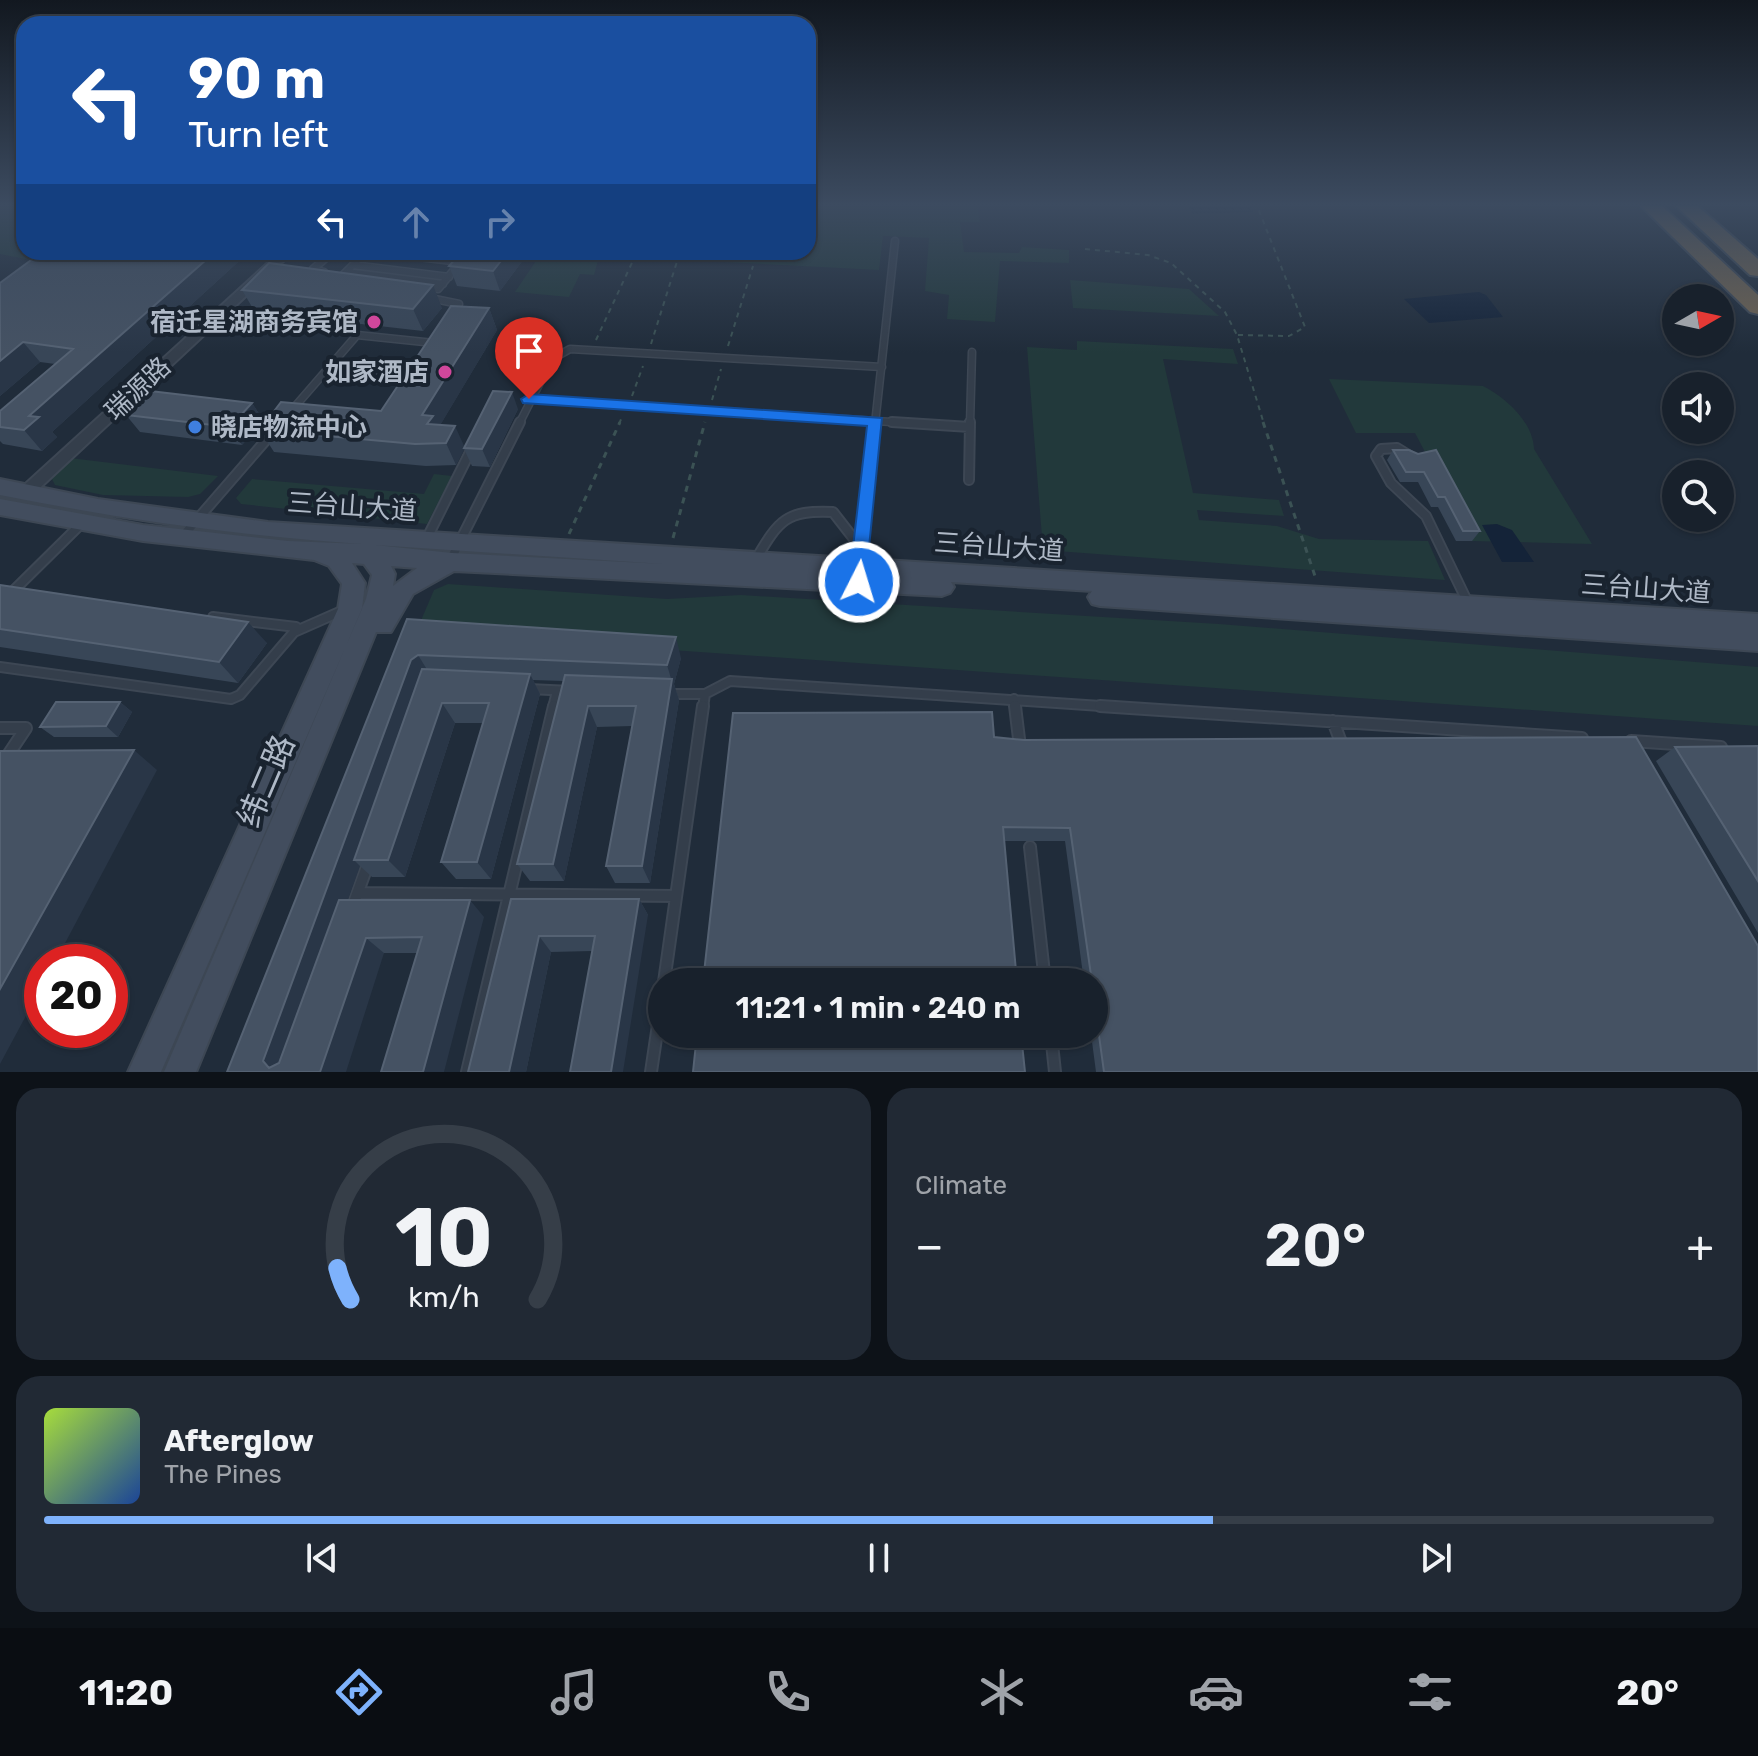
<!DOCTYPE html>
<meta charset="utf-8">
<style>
body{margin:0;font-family:Rubik,"Noto Sans SC",sans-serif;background:#212934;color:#f1f3f6;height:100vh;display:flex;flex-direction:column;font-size:30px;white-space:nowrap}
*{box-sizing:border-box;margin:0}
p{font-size:26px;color:#9fa3a9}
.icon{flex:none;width:44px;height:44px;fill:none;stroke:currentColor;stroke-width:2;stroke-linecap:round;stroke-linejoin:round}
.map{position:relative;height:1072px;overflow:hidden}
.drawer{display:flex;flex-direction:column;gap:16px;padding:16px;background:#0d1218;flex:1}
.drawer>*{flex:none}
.top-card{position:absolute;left:16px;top:16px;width:800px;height:244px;border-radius:24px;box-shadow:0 2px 6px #0004,0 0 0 2px #363e48;background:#1a4fa0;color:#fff;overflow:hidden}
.needle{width:52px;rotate:81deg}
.buttons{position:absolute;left:1662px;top:284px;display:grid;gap:16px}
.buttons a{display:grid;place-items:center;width:72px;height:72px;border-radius:50%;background:#18212c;box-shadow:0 2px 6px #0004,0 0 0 2px #363e48;font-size:40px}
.speed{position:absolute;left:24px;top:944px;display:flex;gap:16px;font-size:40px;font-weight:700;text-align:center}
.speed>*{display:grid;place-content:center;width:104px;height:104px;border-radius:50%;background:#18212c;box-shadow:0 2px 6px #0004,0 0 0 2px #363e48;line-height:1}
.speed .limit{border:12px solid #d22;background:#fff;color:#111}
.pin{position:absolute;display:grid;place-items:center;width:68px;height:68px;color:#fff;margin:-82px -34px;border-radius:50% 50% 50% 0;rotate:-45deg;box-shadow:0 0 8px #0007}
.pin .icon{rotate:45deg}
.me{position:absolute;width:88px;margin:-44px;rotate:5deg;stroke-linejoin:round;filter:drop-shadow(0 0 6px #0008)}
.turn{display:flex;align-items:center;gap:28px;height:168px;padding:0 40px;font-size:36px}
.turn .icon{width:104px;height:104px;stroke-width:2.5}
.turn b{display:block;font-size:56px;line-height:68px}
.lanes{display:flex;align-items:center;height:76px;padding:0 40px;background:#0003;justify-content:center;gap:40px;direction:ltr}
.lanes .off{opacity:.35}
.big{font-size:60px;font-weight:600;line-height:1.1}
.drawer .widget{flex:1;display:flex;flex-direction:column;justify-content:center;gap:12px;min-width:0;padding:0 28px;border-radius:24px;background:#212934}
.drawer .dial{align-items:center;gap:0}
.dial svg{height:208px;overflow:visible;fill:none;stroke:#363e48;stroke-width:7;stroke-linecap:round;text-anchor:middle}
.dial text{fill:#f1f3f6;stroke:none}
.song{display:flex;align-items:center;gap:24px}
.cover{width:96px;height:96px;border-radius:12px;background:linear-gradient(135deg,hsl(80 70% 55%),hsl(220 70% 35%))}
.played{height:8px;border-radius:4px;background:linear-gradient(90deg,#7eb2fc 70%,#363e48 70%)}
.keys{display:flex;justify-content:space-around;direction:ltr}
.heat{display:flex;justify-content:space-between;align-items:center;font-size:44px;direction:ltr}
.drawer .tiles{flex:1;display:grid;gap:16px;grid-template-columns:1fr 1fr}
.widget:last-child{grid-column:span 2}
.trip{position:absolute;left:648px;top:968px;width:460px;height:80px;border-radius:40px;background:#18212c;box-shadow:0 2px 6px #0004,0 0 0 2px #363e48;font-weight:600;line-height:80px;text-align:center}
.menu{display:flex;height:128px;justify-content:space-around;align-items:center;background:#0a0d12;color:#9fa3a9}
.menu .icon{width:56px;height:56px}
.menu .active{color:#7eb2fc}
.menu b{font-size:36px;color:#f1f3f6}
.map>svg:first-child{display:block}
.green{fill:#22393b}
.water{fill:#142338}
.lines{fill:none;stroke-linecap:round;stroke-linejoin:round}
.lane-far2-casing{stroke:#3d4754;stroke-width:9}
.lane-far1-casing{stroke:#3d4754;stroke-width:12}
.lane-casing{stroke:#3d4754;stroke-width:14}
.street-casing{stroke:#3d4754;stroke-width:4}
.secondary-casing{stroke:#3d4754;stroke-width:4}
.highway-casing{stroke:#3f4955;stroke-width:4}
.path-far1{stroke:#3b5254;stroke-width:2;stroke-dasharray:5 5;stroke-linecap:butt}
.path{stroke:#3b5254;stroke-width:3;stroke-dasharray:6 6;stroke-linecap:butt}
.lane-far2{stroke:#343e4b;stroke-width:6}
.lane-far1{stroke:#343e4b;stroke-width:8}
.lane{stroke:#343e4b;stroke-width:10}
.street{fill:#343e4b;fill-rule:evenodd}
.secondary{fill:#424d5e;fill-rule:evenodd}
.highway{fill:#716451;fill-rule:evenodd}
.wall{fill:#384657}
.shaded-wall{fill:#293647}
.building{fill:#455263;stroke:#556273;stroke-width:2}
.route{fill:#1a73e8;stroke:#114b97;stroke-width:2}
.hotel-dot{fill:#d1479c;stroke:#19232f;stroke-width:3}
.shop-dot{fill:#3f7fe0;stroke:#19232f;stroke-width:3}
.labels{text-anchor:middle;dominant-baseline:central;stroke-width:8;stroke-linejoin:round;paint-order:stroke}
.poi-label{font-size:26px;font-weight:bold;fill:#afb9c7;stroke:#19232f;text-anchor:end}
.street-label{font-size:26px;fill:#afb9c7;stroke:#19232f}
.near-street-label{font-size:32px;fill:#afb9c7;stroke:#19232f}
</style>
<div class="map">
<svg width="1758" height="1072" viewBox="0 0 1758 1072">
<rect width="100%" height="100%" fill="#202c3a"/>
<path class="green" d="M 0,203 L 24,203 L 24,252 L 55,252 L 41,262 L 0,254 Z
M 808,203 L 973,203 L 977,205 L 980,222 L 960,222 L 964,252 L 1019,253 L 1022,247 L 1069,250 L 1069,263 L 1000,261 L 995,322 L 947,319 L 949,295 L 925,291 L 929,238 L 883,236 L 879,270 L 703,261 L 703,252 L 808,252 Z
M 542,252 L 618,252 L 615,258 L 599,257 L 594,275 L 580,274 L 569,297 L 515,292 Z
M 1070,280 L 1189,289 L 1219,316 L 1073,308 Z
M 1077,341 L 1233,349 L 1238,364 L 1163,359 L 1193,493 L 1279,500 L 1284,516 L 1197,510 L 1199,520 L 1277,526 L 1319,539 L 1428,541 L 1445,580 L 1043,550 L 1027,347 L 1077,350 Z
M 1329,379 L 1483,386 C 1506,398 1533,422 1534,449 L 1592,544 L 1472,541 L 1415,433 L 1356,433 Z
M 70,458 L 218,476 L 200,494 L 188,497 L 103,495 L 55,485 L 52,479 Z
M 434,474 L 452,476 L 427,524 L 241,504 L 236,498 L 252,479 L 424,494 Z
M 448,584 L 667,599 L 741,595 L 1219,624 L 1758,667 L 1758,726 L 416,632 L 434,590 Z"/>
<path class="water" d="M 1187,203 L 1250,205 L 1253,212 L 1192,214 Z
M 1479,292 L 1486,295 L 1503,317 L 1429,323 L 1404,299 Z
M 1497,524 L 1512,530 L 1534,562 L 1502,562 L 1482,525 Z"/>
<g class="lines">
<defs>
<path id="lane-far2" d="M 376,252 L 461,262
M 454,252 L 468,254
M 353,265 L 449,277
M 324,272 L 313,269 L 333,252
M 346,272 L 443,284
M 347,278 L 341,277 L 366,252
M 424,287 L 438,289 L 469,252
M 430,298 L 459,304 L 454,315
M 329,367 L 410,375
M 529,399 L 923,424
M 292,410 L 357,335 L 434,343
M 519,424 L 552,359 L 570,349 L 882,367
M 875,424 L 895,241
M 970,424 L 972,352"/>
<path id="lane-far1" d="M 892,422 L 970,427
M 1410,456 L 1397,448 L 1381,449 L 1376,456 L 1391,483 L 1426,516 L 1469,605
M 969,480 L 970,422
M 182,537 L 273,432
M 426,540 L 472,448
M 756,559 C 779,520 786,510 833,512 L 861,548
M 450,561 L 520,422
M 859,570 L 875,422
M 0,604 L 82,523
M 213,617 L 296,627
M 0,667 L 231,699 L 240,695 L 294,632 L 344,610
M 529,689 L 571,691
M 669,694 L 705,694 L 730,681 L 1130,708
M 1014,699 L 1015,708
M 553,708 L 557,691
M 703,708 L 705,694"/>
<path id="lane" d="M 1015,706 L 1020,747
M 1100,706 L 1582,738
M 1333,721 L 1342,745
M 0,728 L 26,728 L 0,767
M 1631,741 L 1721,747
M 1030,847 L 1045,982
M 358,893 L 676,896
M 352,908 L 369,861
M 664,982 L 703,706
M 1051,1034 L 1055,1072
M 467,1072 L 554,706
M 651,1072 L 662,998"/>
<path id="street" d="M 280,252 L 293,252 L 30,497 L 20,497 L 17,493 L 20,489 Z"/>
<path id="secondary" d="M 0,479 L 98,499 L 268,522 L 1758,614 L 1758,651 L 1100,606 L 1092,604 L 1088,597 L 1092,591 L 951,582 L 954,587 L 950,593 L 942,596 L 454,571 L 413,594 L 391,632 L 376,632 L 196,1072 L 164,1072 L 366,599 L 372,575 L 364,564 L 352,563 L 365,583 L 362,609 L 161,1072 L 128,1072 L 338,609 L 342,584 L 329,566 L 314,560 L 143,541 L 0,515 L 0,499 L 143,525 L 288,541 L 362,544 C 239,536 120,519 0,495 ZM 375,545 L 664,564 L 452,553 ZM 391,566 L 417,568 L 393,586 L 395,574 Z"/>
<path id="highway" d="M 1638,203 L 1659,203 L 1758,295 L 1758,314 L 1750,312 Z
M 1673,203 L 1694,203 L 1758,259 L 1758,276 L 1750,275 Z"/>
</defs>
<use href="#lane-far2" class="lane-far2-casing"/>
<use href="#lane-far1" class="lane-far1-casing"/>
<use href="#lane" class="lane-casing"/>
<use href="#street" class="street-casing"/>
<use href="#secondary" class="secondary-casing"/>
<use href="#highway" class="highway-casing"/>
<path class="path-far1" d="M 1085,249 L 1148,255 L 1171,263 L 1225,312 L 1237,335 L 1264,424
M 1238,335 L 1289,336 L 1305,327 L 1256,203
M 596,340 L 637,252
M 651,344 L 680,252
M 728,346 L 753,266
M 632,396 L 643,366
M 712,400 L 721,369
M 619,424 L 622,417"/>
<path class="path" d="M 1263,422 L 1316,579
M 569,534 L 620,422
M 673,538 L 705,422"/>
<use href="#lane-far2" class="lane-far2"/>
<use href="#lane-far1" class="lane-far1"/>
<use href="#lane" class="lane"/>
<use href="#street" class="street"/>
<use href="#secondary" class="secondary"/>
<use href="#highway" class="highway"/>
</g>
<path class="wall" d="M 42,252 L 249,252 L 52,432 L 57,437 L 42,451 L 3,444 L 0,441 L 0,411 L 55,364 L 40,362 L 0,396 L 0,283 Z
M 529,252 L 500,291 L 457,286 L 449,266 Z
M 242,290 L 442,308 L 423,331 L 255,312 Z
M 489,308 L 497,330 L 440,425 L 464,447 L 518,409 L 490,467 L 472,466 L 464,449 L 456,465 L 426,466 L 274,452 L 260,430 L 381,411 Z
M 252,403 L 263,420 L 242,445 L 140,432 L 126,415 Z
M 1393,450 L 1409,450 L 1480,531 L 1472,541 L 1456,541 L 1438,507 L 1431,507 L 1418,482 L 1400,482 L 1387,460 Z
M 0,585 L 267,643 L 238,683 L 0,647 Z
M 407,619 L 681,658 L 674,684 L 679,700 L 650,883 L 615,883 L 606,866 L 632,726 L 597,727 L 564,881 L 530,881 L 517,864 L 563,681 L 533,680 L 540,694 L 491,879 L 456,879 L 441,862 L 483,723 L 455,723 L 405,877 L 372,877 L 360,866 L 347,900 L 484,917 L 417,953 L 384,953 L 227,1072 Z
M 120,702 L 132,712 L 118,737 L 54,737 L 40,727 Z
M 994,737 L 1758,1072 L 1096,1072 L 1091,1034 L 1094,1034 L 1094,982 L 1084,982 L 1065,841 L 1004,841 Z
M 1758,746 L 1758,933 L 1656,761 L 1675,747 Z
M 511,899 L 639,899 L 648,915 L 592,951 L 551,952 L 526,1072 L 468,1072 Z"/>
<path class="shaded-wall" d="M 215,252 L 249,252 L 52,432 L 57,437 L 42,451 L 24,430 L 29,416 Z
M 508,252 L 529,252 L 500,291 L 493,271 Z
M 433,285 L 442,308 L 423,331 L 413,309 Z
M 489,308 L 497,330 L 438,429 L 440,443 L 422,415 Z
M 23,342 L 40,362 L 0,396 L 0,361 Z
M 512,392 L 518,409 L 490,467 L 482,449 Z
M 252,403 L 263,420 L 242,445 L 230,427 Z
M 455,426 L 465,448 L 456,465 L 446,443 Z
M 248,622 L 267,643 L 238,683 L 219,662 Z
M 676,637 L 681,658 L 674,684 L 679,700 L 650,883 L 642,866 L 672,682 L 667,665 Z
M 418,655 L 431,676 L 354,860 L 360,866 L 287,1072 L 269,1068 L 263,1061 L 411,660 Z
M 530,674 L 540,694 L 491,879 L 477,862 Z
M 120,702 L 132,712 L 118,737 L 106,726 Z
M 442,703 L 455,723 L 405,877 L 388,860 Z
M 588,706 L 597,727 L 564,881 L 553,864 Z
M 134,750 L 157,770 L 55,962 L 42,962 L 42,986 L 0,1064 L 0,989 Z
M 639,899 L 648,915 L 623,1072 L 611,1072 Z
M 470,900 L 484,917 L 444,1072 L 423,1072 Z
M 539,936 L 551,952 L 526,1072 L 509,1072 Z
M 366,938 L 384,953 L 346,1072 L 320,1072 Z"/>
<path class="building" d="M 42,252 L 215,252 L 29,416 L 39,417 L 24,430 L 0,427 L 0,411 L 73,349 L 23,342 L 0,361 L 0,283 Z
M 461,252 L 508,252 L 493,271 L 449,266 Z
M 269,263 L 433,285 L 413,309 L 242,290 Z
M 451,306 L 489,308 L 422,415 L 433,416 L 427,424 L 455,426 L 446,443 L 415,444 L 260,430 L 281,402 L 381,411 Z
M 150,391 L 252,403 L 230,427 L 126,415 Z
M 493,391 L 512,392 L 482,449 L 464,448 Z
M 1393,450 L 1409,450 L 1418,454 L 1436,450 L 1480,531 L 1463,531 L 1445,497 L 1438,497 L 1424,472 L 1406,472 Z
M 0,585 L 248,622 L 219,662 L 0,629 Z
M 407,619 L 676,637 L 667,665 L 418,655 L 411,660 L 263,1061 L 269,1068 L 279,1063 L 339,900 L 470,900 L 423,1072 L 381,1072 L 422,937 L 366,938 L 320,1072 L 227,1072 Z
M 422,669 L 530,674 L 477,862 L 441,862 L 489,703 L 442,703 L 388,860 L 354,860 Z
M 565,675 L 672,679 L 642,866 L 606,866 L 636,706 L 588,706 L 553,864 L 517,864 Z
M 56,702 L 120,702 L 106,726 L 40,727 Z
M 992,712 L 994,737 L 1024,740 L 1636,737 L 1758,946 L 1758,1072 L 1104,1072 L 1094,999 L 1094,982 L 1092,982 L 1070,828 L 1003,827 L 1017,982 L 703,982 L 733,713 Z
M 1758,746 L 1758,881 L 1675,747 Z
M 134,750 L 0,989 L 0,751 Z
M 511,899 L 639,899 L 611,1072 L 570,1072 L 595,936 L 539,936 L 509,1072 L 468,1072 Z
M 697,1034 L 1021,1034 L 1025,1072 L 693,1072 Z"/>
<linearGradient id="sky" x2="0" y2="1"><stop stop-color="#121820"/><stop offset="0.58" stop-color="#3c4b60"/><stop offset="1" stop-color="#3c4b60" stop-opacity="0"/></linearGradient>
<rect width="1758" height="353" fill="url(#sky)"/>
<path class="route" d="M 529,394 L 882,418 L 865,587 L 852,587 L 849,582 L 867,426 L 523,403 L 521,399 Z"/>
<g class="hotel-dot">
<circle cx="374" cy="322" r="8"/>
<circle cx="445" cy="372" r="8"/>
</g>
<circle class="shop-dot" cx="195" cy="427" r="8"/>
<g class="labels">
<g class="poi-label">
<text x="358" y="322">宿迁星湖商务宾馆</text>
<text x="429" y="372">如家酒店</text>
<text x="211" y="427" text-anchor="start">晓店物流中心</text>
</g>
<g class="street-label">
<text transform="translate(138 389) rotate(-43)">瑞源路</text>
<text transform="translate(352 507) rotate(4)">三台山大道</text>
<text transform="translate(999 547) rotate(4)">三台山大道</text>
<text transform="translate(1646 589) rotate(4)">三台山大道</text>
</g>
<g class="near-street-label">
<text transform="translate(266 781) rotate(-67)">纬二路</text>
</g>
</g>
</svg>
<div class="buttons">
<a><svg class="needle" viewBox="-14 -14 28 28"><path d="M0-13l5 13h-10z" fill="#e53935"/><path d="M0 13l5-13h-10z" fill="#9fa3a9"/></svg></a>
<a><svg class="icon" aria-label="sound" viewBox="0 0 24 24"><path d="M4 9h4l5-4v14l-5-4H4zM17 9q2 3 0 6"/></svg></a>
<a><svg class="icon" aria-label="search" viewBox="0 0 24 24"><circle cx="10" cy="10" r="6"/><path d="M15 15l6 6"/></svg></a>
</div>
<div class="speed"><div class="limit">20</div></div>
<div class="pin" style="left:529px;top:399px;background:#d93025"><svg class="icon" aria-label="arrive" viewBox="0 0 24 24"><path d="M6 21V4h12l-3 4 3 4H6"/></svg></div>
<svg class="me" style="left:859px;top:582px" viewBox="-20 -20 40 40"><circle r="17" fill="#1a73e8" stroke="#fff" stroke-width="3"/><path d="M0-11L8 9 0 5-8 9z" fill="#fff"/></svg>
<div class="trip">11:21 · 1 min · 240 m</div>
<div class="top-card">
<div class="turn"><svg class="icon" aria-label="left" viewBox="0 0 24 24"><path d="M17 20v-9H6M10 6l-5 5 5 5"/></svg><div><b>90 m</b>Turn left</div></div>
<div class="lanes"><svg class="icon" aria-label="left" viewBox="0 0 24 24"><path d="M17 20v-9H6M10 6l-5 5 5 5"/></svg><svg class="icon off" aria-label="ahead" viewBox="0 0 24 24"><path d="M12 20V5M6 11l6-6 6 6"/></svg><svg class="icon off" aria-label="right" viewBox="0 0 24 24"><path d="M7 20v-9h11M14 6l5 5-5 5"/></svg></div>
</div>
</div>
<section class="drawer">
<div class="tiles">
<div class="widget dial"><svg viewBox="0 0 100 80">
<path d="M14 69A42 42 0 1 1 86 69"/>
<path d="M14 69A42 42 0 0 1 9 57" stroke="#7eb2fc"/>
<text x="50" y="56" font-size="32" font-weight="700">10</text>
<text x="50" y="72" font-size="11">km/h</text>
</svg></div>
<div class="widget"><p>Climate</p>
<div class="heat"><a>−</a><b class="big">20°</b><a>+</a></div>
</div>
<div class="widget">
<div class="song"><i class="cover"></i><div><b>Afterglow</b><p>The Pines</p></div></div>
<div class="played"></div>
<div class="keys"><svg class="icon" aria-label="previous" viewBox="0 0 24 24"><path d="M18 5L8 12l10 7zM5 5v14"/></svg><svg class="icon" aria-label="pause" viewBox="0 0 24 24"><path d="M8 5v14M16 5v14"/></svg><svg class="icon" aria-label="next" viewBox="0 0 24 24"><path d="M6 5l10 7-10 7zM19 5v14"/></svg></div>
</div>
</div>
</section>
<nav class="menu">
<b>11:20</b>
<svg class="icon active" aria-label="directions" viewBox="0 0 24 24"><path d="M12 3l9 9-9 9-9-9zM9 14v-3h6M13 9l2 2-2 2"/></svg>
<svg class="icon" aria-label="music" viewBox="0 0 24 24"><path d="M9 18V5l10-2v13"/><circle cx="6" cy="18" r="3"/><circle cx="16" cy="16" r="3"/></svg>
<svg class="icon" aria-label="phone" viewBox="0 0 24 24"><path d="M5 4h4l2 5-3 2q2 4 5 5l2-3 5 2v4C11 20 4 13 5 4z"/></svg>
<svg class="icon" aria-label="climate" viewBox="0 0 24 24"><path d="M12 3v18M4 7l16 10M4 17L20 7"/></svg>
<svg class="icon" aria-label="car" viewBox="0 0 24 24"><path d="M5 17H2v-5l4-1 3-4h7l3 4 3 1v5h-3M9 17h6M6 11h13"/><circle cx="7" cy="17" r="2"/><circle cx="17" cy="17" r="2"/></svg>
<svg class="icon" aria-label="filters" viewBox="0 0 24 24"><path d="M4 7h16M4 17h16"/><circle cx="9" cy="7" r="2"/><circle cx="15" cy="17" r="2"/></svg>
<b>20°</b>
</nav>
